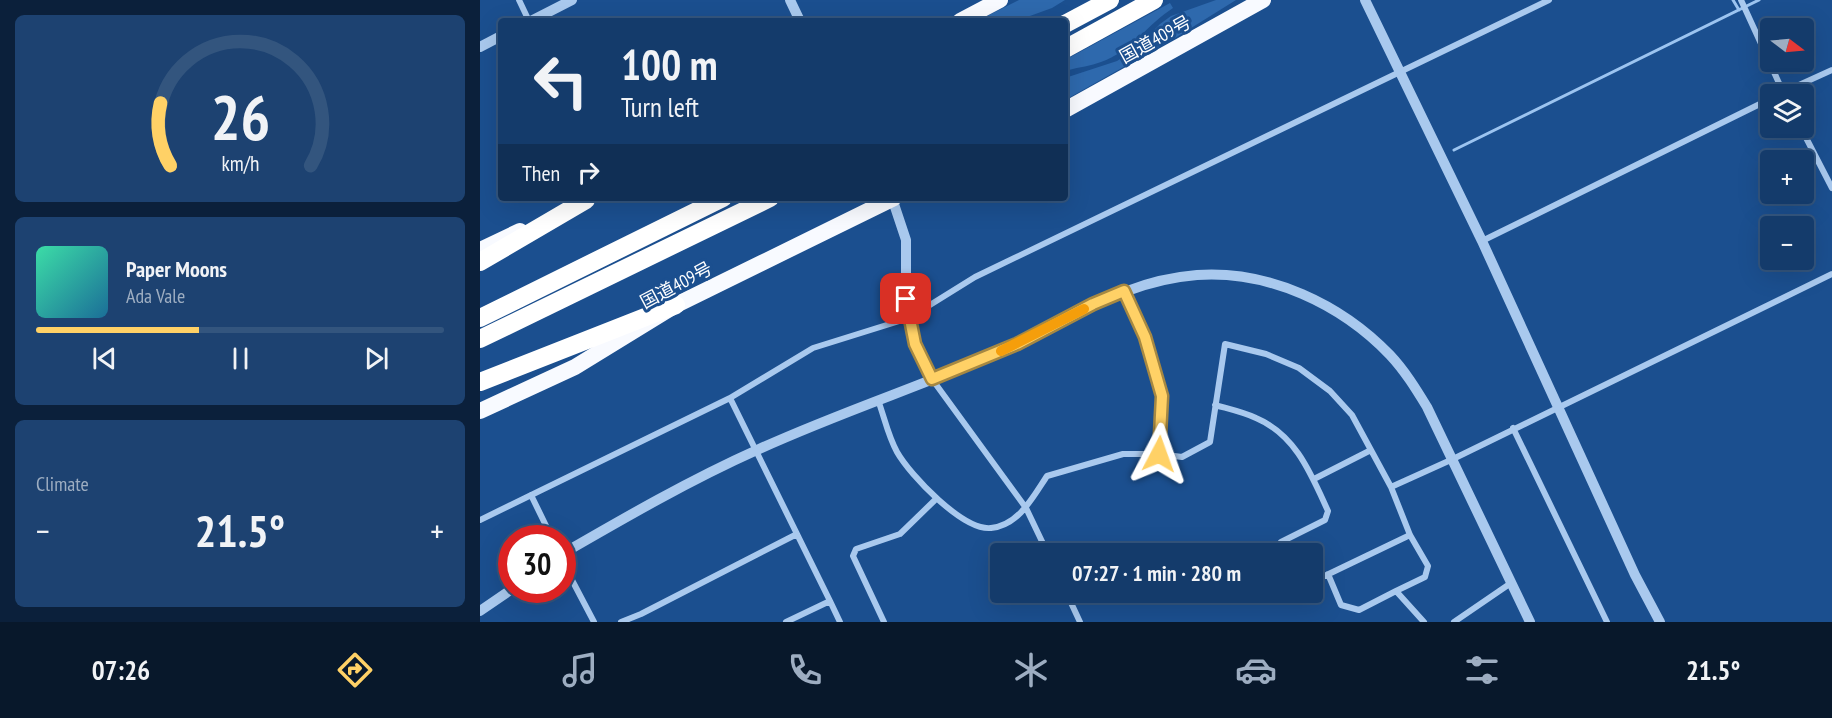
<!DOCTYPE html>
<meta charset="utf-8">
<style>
body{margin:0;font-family:"PT Sans Narrow","Noto Sans JP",sans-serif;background:#1d4271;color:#f1f3f6;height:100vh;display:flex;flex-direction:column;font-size:22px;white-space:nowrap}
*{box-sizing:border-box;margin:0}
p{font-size:20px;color:#9dadc1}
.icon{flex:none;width:33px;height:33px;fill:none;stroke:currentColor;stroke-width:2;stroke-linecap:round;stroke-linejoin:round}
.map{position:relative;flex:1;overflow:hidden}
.sheet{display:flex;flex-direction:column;gap:15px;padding:15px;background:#0b203b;width:480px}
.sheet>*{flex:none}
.guide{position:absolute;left:18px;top:18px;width:570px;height:183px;border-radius:6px;box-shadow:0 6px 24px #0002,0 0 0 2px #33557e;background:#143b6b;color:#f1f3f6;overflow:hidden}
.needle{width:39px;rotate:106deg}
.controls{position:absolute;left:1280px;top:18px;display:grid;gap:12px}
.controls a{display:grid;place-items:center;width:54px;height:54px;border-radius:6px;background:#143b6b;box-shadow:0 6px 24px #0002,0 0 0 2px #33557e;font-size:30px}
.speed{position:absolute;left:18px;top:525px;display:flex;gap:12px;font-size:30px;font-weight:700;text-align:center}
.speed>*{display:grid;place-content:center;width:78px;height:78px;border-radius:50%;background:#143b6b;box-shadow:0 6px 24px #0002,0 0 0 2px #33557e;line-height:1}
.speed .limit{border:9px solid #d22;background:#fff;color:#111}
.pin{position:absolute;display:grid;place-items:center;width:51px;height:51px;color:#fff;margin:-26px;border-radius:12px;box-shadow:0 3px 9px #0006}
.me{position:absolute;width:66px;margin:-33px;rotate:4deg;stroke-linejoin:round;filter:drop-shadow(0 0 4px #0008)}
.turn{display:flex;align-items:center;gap:21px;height:126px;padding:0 24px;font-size:27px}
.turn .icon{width:78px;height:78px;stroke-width:2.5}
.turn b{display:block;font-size:42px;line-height:51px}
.then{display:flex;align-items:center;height:57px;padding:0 24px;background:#0003;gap:12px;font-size:22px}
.big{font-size:45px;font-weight:700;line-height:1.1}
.sheet .card{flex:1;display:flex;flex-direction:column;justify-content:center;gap:9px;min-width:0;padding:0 21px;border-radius:9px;background:#1d4271}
.sheet .dial{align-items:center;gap:0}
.dial svg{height:156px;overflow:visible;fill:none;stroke:#33557e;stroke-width:7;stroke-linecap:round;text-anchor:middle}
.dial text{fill:#f1f3f6;stroke:none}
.song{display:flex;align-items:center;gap:18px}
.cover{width:72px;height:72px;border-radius:9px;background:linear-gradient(135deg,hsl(160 70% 55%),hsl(200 70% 35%))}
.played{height:6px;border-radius:3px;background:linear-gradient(90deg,#ffd166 40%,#33557e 40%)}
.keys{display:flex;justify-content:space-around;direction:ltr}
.heat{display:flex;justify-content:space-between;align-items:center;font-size:33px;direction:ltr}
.trip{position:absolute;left:510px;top:543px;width:333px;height:60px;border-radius:6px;background:#143b6b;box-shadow:0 6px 24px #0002,0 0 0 2px #33557e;font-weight:700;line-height:60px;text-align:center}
.tabs{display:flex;height:96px;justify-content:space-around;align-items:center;background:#08182b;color:#9dadc1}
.tabs .icon{width:42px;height:42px}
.tabs .selected{color:#ffd166}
.tabs b{font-size:27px;color:#f1f3f6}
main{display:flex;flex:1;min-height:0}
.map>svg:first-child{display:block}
.green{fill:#2e69ad}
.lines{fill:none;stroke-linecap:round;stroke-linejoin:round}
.stream{stroke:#9cc4f0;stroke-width:3}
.minor{stroke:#a9c9ee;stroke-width:6}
.tertiary{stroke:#a9c9ee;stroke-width:10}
.trunk{stroke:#f8faff;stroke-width:16}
.motorway{stroke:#fff;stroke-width:18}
.route-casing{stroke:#a68842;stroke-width:15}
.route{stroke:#ffd166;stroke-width:10}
.slow{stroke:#f59e0b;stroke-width:10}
.labels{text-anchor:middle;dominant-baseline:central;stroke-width:6;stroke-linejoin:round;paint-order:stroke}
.street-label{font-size:18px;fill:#fff;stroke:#1b4f8f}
</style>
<main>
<section class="sheet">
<div class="card dial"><svg viewBox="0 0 100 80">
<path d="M14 69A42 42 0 1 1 86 69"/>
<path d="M14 69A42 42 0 0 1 9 37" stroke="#ffd166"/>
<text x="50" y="56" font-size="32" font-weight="700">26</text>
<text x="50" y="72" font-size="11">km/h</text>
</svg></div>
<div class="card">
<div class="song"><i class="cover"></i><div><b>Paper Moons</b><p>Ada Vale</p></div></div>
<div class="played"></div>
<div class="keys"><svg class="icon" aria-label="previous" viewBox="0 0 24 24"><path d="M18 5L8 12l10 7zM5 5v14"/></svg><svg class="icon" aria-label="pause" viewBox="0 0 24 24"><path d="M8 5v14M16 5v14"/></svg><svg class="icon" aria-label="next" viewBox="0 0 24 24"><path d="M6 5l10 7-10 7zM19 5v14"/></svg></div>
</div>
<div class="card"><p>Climate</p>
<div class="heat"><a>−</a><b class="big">21.5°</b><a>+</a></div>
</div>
</section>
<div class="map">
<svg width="1352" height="622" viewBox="0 0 1352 622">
<rect width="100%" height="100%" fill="#1b4f8f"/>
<path class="green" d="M 539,0 L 585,0 L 572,8 L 536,21 L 497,21 Z
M 736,0 L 756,0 L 695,38 L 585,100 L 585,78 L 637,61 L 658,47 L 680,24 L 691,16 Z
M 690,3 L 693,8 C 668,24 650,52 621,62 C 611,66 599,67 589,70 L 585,69 L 585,60 Z"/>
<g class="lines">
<path class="stream" d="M 1253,0 L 1259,10
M 974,150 L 1279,0"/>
<path class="minor" d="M 39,0 L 49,21
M 1261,0 L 1304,94
M 1299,94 L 1352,70
M 1321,128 L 1352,188
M 1002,241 L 1290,99
M 644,292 L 665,337 L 682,396 L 679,454
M 452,379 L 546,508 L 568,554
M 250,398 L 350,601 L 306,622
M 398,400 C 404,416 408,436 417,452 C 430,475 483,531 511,528 C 539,525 553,497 567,476 L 643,454 L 679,454 L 702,457 L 730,442 L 745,344 L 786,354 L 819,368 L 850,391 L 872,415 L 911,487 L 930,535 L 948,566 L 945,577 L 916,591
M 735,405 C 749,409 763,412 776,418 C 816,435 831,474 848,511 L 845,520 L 801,542 L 807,554
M 1033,428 L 1127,622
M 834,479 L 891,450
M 911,487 L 973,459 L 1352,274
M 51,495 L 72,538
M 0,520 L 250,398 L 333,348 L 429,318 L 495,277 L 1069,0
M 82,561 L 114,622
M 848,574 L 861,605 L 879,610 L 916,591 L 944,622
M 832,582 L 930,535
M 586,592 L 600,622
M 350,601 L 360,622
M 141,622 L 161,614 L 317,534
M 404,622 L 373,556 L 376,549 L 420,534 L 456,499
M 974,622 L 1031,583"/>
<path class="tertiary" d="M 310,0 L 320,21
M 885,0 L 1002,241 L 1155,575 L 1180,622
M 51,21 L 92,0
M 0,47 L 21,36
M 412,198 L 426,240 L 426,299 L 435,344 L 452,379
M 82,554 C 146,517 210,480 277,450 C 362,411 451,383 536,345 C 600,316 643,281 717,275 C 789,270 861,304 910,355 C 925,371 936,389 947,407 L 1050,622
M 0,611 L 32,589"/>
<path class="trunk" d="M 480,21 L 520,0
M 585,110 L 783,0
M 0,250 L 40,231
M 0,411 L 95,367 L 196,305 L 414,198"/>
<path class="motorway" d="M 585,24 L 630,0
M 585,49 L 674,0
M 0,262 L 106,200
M 0,318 L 243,198
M 0,339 L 290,198
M 0,382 L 196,305"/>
</g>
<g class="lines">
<defs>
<path id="route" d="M 426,299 L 435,344 L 452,379 L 537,344 L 613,304 L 644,291 L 665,337 L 682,396 L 679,454"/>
</defs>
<use href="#route" class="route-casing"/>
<use href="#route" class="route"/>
<path class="slow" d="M 521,351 L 604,309"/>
</g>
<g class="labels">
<g class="street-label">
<text transform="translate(675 39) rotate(-29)">国道409号</text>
<text transform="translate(196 285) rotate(-28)">国道409号</text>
</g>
</g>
</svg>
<div class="controls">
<a><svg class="needle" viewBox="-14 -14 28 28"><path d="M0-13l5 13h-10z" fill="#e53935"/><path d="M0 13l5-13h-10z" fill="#9dadc1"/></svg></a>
<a><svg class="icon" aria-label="layers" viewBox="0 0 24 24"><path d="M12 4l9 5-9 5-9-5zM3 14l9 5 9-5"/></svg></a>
<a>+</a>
<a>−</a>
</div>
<div class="speed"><div class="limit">30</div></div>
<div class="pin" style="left:426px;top:299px;background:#d93025"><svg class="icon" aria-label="arrive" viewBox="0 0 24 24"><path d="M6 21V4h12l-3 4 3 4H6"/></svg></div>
<svg class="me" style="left:679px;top:454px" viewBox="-20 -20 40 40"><path d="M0-17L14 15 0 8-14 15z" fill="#ffd166" stroke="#fff" stroke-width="4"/></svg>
<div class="trip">07:27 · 1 min · 280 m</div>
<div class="guide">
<div class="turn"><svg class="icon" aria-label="left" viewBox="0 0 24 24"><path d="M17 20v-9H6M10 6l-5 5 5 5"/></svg><div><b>100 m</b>Turn left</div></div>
<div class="then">Then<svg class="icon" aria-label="right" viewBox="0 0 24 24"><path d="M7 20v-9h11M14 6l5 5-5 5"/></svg></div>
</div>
</div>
</main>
<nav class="tabs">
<b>07:26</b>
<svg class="icon selected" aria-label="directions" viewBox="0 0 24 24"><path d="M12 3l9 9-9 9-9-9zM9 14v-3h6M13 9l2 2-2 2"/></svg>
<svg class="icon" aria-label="music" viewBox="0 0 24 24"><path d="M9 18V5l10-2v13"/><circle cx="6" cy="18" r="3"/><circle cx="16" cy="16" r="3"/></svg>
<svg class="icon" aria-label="phone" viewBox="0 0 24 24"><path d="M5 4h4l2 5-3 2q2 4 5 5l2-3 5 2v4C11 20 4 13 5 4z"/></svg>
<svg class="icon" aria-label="climate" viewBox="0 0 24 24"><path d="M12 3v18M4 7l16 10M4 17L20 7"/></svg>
<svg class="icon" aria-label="car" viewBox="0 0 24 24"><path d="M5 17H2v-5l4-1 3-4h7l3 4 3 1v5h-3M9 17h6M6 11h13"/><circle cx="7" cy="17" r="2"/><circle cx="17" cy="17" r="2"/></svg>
<svg class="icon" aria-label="filters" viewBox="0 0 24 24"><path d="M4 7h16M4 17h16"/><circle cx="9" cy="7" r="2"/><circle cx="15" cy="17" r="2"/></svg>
<b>21.5°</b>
</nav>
